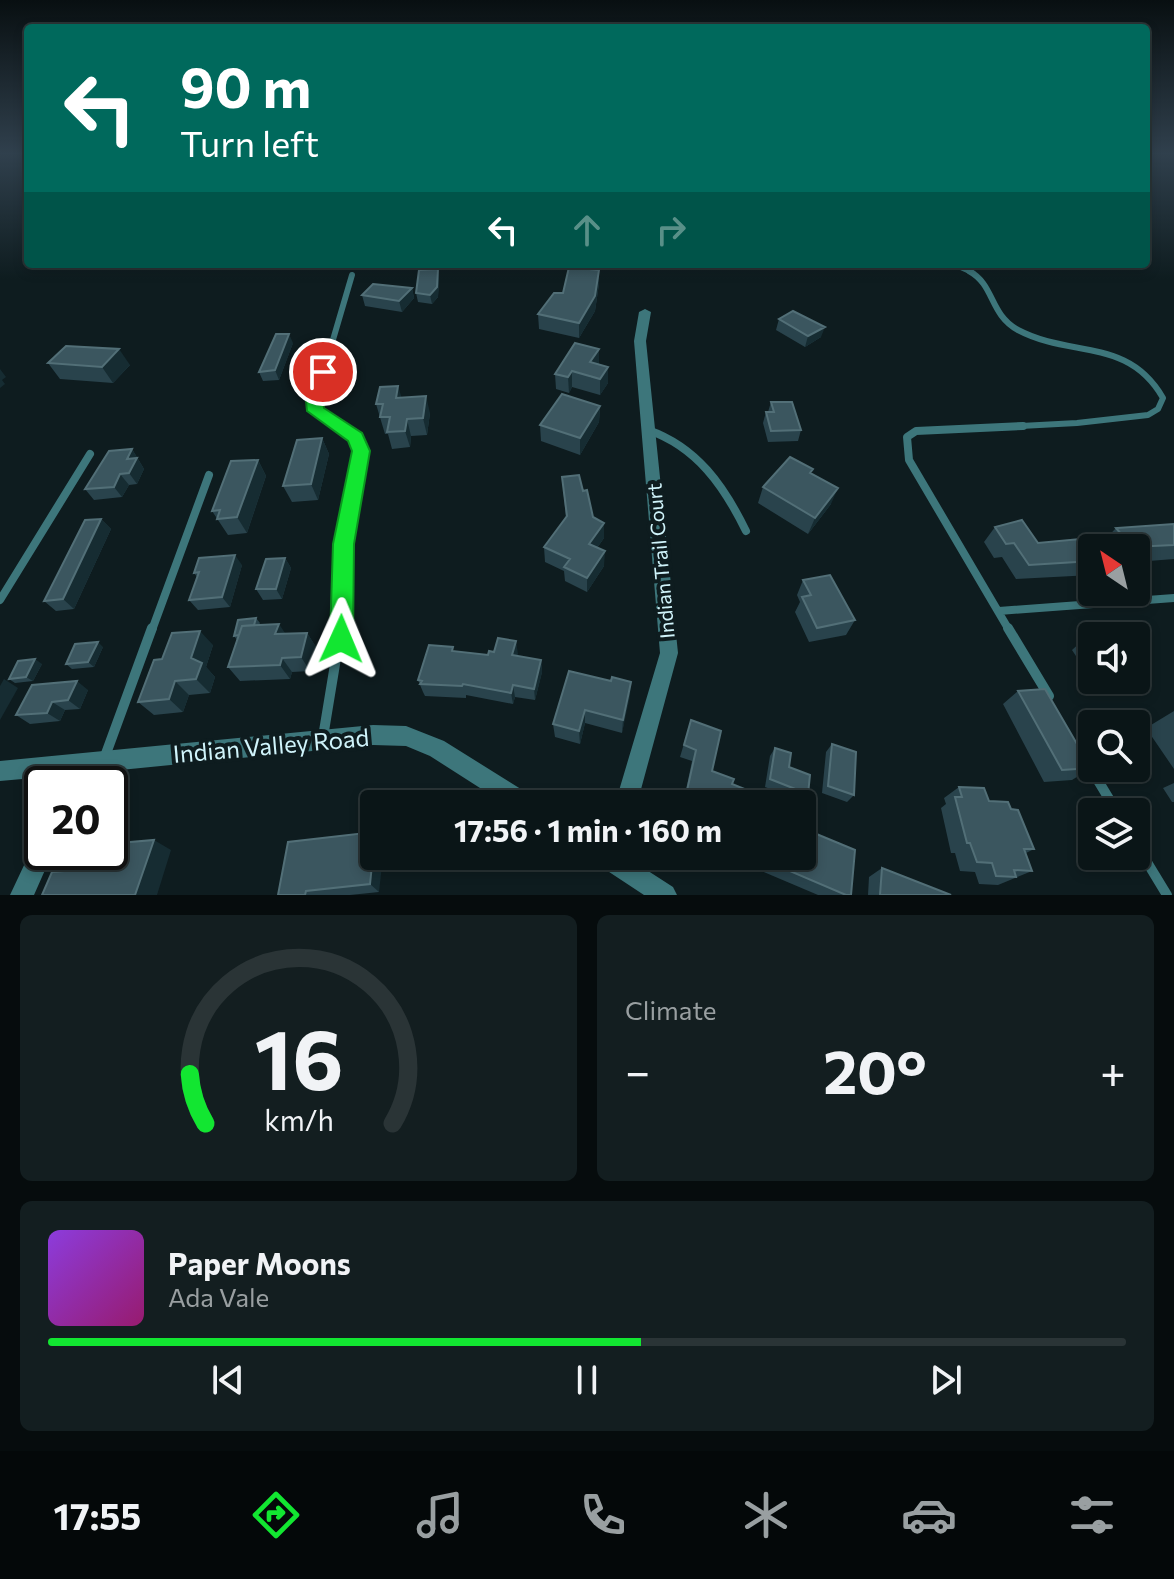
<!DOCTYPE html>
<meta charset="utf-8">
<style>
body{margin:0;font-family:Commissioner,sans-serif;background:#131e20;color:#f1f3f6;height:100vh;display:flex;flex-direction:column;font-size:30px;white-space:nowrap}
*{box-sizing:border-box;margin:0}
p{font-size:26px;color:#999fa1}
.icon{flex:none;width:44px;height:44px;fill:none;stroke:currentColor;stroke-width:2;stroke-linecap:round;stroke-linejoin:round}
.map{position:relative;height:895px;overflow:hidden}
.details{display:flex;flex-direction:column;gap:20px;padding:20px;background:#060c0d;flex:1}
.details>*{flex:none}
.banner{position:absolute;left:24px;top:24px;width:1126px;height:244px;border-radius:8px;box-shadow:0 4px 12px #0003,0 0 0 2px #2a3436;background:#00695c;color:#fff;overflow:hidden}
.needle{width:52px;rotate:325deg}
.tools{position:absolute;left:1078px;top:534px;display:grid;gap:16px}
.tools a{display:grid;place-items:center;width:72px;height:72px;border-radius:8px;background:#0a1517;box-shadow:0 4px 12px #0003,0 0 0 2px #2a3436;font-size:40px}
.speed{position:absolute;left:24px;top:766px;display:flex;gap:16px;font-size:40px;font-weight:700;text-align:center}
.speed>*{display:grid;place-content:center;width:104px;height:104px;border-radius:50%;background:#0a1517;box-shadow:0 4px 12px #0003,0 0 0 2px #2a3436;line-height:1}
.speed .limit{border:4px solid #111;border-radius:12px;background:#fff;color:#111}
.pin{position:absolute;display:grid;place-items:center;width:68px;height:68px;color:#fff;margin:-34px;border:4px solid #fff;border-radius:50%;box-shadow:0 2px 8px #0007}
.me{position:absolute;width:88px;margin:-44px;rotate:1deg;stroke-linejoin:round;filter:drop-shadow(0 0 6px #0008)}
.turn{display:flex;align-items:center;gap:28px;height:168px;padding:0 24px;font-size:36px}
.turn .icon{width:104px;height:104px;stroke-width:2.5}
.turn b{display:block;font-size:56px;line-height:68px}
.lanes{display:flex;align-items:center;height:76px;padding:0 24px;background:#0003;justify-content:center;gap:40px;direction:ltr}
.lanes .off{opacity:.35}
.big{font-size:60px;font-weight:700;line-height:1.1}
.details .widget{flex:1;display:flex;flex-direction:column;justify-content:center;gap:12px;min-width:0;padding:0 28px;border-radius:12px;background:#131e20}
.details .dial{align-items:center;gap:0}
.dial svg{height:208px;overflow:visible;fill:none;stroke:#2a3436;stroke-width:7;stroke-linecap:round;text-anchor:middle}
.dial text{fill:#f1f3f6;stroke:none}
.song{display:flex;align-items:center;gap:24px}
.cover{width:96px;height:96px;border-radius:12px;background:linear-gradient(135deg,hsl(270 70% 55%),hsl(320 70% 35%))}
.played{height:8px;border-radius:4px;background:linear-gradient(90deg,#12e631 55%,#2a3436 55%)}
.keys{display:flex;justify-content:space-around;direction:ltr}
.heat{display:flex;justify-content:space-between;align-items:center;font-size:44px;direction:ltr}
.details .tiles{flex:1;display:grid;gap:20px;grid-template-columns:1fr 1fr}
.widget:last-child{grid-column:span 2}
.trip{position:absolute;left:360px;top:790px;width:456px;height:80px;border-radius:8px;background:#0a1517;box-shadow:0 4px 12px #0003,0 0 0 2px #2a3436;font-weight:700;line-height:80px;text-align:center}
.dock{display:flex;height:128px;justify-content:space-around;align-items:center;background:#040809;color:#999fa1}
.dock .icon{width:56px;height:56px}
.dock .current{color:#12e631}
.dock b{font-size:36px;color:#f1f3f6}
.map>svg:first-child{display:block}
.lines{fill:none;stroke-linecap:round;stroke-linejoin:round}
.service-far3{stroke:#3d767b;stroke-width:5}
.service-far2{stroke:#3d767b;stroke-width:6}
.service-far1{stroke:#3d767b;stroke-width:8}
.service{stroke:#3d767b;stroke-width:10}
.minor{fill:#3d767b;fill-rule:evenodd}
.wall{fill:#29434c}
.shaded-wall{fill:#162c32}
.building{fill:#3b565f;stroke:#526f77;stroke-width:2}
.route{fill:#12e631;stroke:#0c9620;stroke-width:2}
.labels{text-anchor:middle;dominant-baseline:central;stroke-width:8;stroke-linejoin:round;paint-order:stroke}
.street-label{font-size:20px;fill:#d0f4fb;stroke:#0e1c1f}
.near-street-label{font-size:24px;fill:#d0f4fb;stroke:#0e1c1f}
</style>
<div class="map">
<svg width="1174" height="895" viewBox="0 0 1174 895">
<rect width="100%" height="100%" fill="#0e1c1f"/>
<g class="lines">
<path class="service-far3" d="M 955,265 L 973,273"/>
<path class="service-far2" d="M 969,271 C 995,285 989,314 1018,330 C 1071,358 1128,337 1163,398 L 1158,409 L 1148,415 L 1077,423 L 983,428
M 341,428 L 316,411 L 315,401 L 352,275"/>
<path class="service-far1" d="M 338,426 L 355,437 L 361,451 L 343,544 L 341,630
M 648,430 C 697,447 724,486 746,531
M 0,600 L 90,454
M 999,611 L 1174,598
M 152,630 L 209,475
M 1009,630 L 909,460 L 907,437 L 916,431 L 1023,426"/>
<path class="service" d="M 1008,628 L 1049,696
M 323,737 L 341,628
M 104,759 L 152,628
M 1085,759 L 1117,812
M 1136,844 L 1167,895"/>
<path class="minor" d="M 645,309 L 651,312 L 646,341 L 678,653 L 637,804 L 615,804 L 660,653 L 634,341 L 639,312 Z
M 373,725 L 406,726 L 444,741 L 532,796 L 535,804 L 505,804 L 430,756 L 406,746 L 373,745 L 90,773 L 85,784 L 64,784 L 67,775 L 0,781 L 0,761 Z
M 42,841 L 42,852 L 53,852 L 34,895 L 10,895 L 34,844 Z
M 594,856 L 625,856 L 673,887 L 677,895 L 644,895 L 597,864 Z"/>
</g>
<path class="wall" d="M 377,264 L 402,264 L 402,267 L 378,268 Z
M 683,264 L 714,264 L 710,270 Z
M 599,270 L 599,284 L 595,311 L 579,338 L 539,329 L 538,314 L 563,293 Z
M 439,278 L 438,297 L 432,304 L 418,302 L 416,293 Z
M 412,288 L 414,298 L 402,312 L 365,306 L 362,295 Z
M 779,319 L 821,337 L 805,347 L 776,330 Z
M 293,343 L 279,380 L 263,381 L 259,372 Z
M 48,363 L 130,365 L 113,383 L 60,379 Z
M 599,365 L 608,367 L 608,383 L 600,395 L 572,387 L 569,393 L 556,389 L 555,374 Z
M 402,398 L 430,413 L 427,435 L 411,436 L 410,447 L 392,449 L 388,434 L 385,434 L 376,404 Z
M 771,402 L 801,430 L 798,441 L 768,442 L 763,423 L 766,412 L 768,412 Z
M 600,406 L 599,422 L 580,455 L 541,441 L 540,425 Z
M 322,438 L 329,454 L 318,500 L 292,502 L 283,486 Z
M 132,449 L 144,469 L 137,484 L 129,485 L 122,497 L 94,500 L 85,489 Z
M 258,460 L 266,476 L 247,533 L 228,535 L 212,511 Z
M 811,474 L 831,504 L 808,534 L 758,503 L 763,487 Z
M 562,477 L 583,491 L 593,517 L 604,538 L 597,548 L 604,566 L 587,592 L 565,581 L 564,571 L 545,562 L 544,547 L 566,518 Z
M 101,519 L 111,529 L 74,609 L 56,611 L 44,601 Z
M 1174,524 L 1174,559 L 1136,562 L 1136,548 L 1104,548 L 1101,544 L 1116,528 Z
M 995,527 L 1038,543 L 1092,548 L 1092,575 L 1016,579 L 1002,557 L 994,558 L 984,542 Z
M 285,558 L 291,568 L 282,599 L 263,600 L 256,589 Z
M 242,565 L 230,607 L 198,610 L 189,600 L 197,577 L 194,573 Z
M 803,580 L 855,620 L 846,635 L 809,642 L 795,612 L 800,602 L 797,595 Z
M 256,618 L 260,623 L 259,625 L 285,634 L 307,633 L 316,647 L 310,671 L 292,672 L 290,679 L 240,681 L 228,667 L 237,640 L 234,636 Z
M 1092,636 L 1092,680 L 1119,680 L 1110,687 L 1097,688 L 1072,650 L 1083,640 Z
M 516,641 L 517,656 L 541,660 L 542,672 L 535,700 L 515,697 L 513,704 L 466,695 L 466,698 L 425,696 L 423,692 L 418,680 L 454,652 L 488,655 Z
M 213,645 L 206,667 L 215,677 L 210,693 L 189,695 L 183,712 L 154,715 L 138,702 L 162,659 Z
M 103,647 L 94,667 L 72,669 L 66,664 Z
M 42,664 L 33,681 L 15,683 L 9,679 Z
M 611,681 L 631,682 L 622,733 L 585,723 L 580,744 L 555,737 L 553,724 Z
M 32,685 L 88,690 L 80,709 L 65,710 L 60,721 L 30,724 L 16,715 Z
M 1018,691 L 1091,768 L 1072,780 L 1044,782 L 1003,704 Z
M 1174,711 L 1174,769 L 1146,728 Z
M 691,720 L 712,771 L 732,784 L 782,804 L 683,804 L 692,761 L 680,757 Z
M 832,744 L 854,795 L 847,802 L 822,793 L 826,752 Z
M 775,748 L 808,794 L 802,801 L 765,787 L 770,756 Z
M 1174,783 L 1174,802 L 1172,802 L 1163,788 Z
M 959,787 L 989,801 L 1011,809 L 1034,849 L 1026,853 L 1032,871 L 998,885 L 979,884 L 975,872 L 960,871 L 955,853 L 951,853 L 941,808 L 946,804 L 944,798 Z
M 374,832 L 379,892 L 350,895 L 278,895 Z
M 760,856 L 802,856 L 851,895 L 818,895 L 757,869 Z
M 882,868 L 951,895 L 868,895 L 869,877 Z"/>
<path class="shaded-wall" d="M 438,269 L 439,278 L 438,297 L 432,304 L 430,295 Z
M 599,270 L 599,284 L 595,311 L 579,338 L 579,323 Z
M 412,288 L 414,298 L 402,312 L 399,301 Z
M 825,327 L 821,337 L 805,347 L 808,336 Z
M 289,334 L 293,343 L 279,380 L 275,370 Z
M 119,349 L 130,365 L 113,383 L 102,367 Z
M 599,349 L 599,365 L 590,378 L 590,362 Z
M 608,367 L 608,383 L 600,395 L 600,379 Z
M 0,369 L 6,377 L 2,380 L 5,384 L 0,388 Z
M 572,371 L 572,387 L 569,393 L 568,377 Z
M 398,386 L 403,402 L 396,398 Z
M 426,396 L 430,413 L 427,435 L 423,418 Z
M 600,406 L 599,422 L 580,455 L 580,438 Z
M 407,419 L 411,436 L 410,447 L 405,431 Z
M 322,438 L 329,454 L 318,500 L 311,484 Z
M 132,449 L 144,469 L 137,484 L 129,473 L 127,459 Z
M 258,460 L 266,476 L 247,533 L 237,517 Z
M 120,474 L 129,485 L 122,497 L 114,487 Z
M 838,488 L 831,504 L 808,534 L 815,518 Z
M 101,519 L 111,529 L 74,609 L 63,599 Z
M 604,523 L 604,538 L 589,559 L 589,544 Z
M 605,551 L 604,566 L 587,592 L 587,578 Z
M 235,555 L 242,565 L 230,607 L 222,597 Z
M 285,558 L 291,568 L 282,599 L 276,589 Z
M 279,624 L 289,639 L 275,634 Z
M 200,631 L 213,645 L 206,667 L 215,677 L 210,693 L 196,679 L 191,658 Z
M 307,633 L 316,647 L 310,671 L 301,657 Z
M 516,641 L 518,654 L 514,667 L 512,655 Z
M 98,642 L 103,647 L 94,667 L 88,662 Z
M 282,658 L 292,672 L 290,679 L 280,665 Z
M 35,659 L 42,664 L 33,681 L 26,677 Z
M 541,660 L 542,672 L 535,700 L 534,689 Z
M 4,679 L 18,688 L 0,720 L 0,686 Z
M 77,681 L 88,690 L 80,709 L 68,700 Z
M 175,681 L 189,695 L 183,712 L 169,699 Z
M 631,682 L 630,696 L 622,733 L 623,720 Z
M 513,685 L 515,697 L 513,704 L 511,693 Z
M 52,702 L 65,710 L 60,721 L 47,713 Z
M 585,710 L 585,723 L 580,744 L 579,731 Z
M 154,840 L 171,850 L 157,895 L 135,895 Z
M 374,845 L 374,856 L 383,856 L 379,892 L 370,884 Z"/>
<path class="building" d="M 569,267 L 599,270 L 595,296 L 579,323 L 538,314 L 554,293 L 563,293 Z
M 438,269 L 437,287 L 430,295 L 416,293 L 419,270 Z
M 373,284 L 412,288 L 399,301 L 362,295 Z
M 793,311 L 825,327 L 808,336 L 779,319 Z
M 276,334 L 289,334 L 275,370 L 259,372 Z
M 575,343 L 599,349 L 590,362 L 608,367 L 600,379 L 572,371 L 568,377 L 555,374 Z
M 66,346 L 119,349 L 102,367 L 48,363 Z
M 398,386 L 396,398 L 426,396 L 423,418 L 407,419 L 405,431 L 387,432 L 390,417 L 380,417 L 383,404 L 376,404 L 380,387 Z
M 562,394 L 600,406 L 580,438 L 540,425 Z
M 771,402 L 792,402 L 801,430 L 771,431 L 766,412 L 774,412 Z
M 322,438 L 311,484 L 283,486 L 297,440 Z
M 132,449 L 127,459 L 137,458 L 129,473 L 120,474 L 114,487 L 85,489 L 109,451 Z
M 790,457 L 813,469 L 810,473 L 838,488 L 815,518 L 763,487 Z
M 258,460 L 237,517 L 217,519 L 220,510 L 212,511 L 231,461 Z
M 579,475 L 583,491 L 587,490 L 593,517 L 604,523 L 589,544 L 605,551 L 587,578 L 564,567 L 570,559 L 544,547 L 567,516 L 562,477 Z
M 101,519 L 63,599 L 44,601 L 85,520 Z
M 1022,520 L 1038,543 L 1091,538 L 1098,548 L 1092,548 L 1092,561 L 1029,565 L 1014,543 L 1006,544 L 995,527 Z
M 1174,524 L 1174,545 L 1132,547 L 1116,528 Z
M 235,555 L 222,597 L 189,600 L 199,572 L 194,573 L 199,558 Z
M 285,558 L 276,589 L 256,589 L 266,559 Z
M 830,575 L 855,620 L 817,628 L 802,597 L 811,595 L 803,580 Z
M 256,618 L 254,625 L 242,626 L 239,635 L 234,636 L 238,620 Z
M 279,624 L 275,634 L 307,633 L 301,657 L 282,658 L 280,665 L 228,667 L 242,626 Z
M 200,631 L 191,658 L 202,663 L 196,679 L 175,681 L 169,699 L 138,702 L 154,660 L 162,659 L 172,633 Z
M 1092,634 L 1094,636 L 1092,636 L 1092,654 L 1083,640 Z
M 498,638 L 516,641 L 512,655 L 541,660 L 534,689 L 513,685 L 511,693 L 463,684 L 462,686 L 420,684 L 422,681 L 418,680 L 429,645 L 453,647 L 452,651 L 488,655 L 489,651 L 494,652 Z
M 98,642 L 88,662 L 66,664 L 75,644 Z
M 35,659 L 26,677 L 9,679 L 18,661 Z
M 569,671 L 611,681 L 612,677 L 631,682 L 623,720 L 585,710 L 579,731 L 553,724 Z
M 77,681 L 68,700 L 52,702 L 47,713 L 16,715 L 32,685 Z
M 1045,689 L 1091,768 L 1062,770 L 1018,691 Z
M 691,720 L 721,731 L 712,771 L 734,779 L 732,784 L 782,804 L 684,804 L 696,750 L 684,745 Z
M 832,744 L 856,752 L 854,795 L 828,786 Z
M 775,748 L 791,753 L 789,767 L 810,775 L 808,794 L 770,779 Z
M 959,787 L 984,788 L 989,801 L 1008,802 L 1011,809 L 1018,810 L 1034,849 L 1024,849 L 1032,871 L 1014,870 L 1016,877 L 996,876 L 992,863 L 977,862 L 970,843 L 967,843 L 955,797 L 962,797 Z
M 802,828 L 855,850 L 851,895 L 846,895 L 764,860 L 765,856 L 802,856 Z
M 374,832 L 374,845 L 370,884 L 306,891 L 305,895 L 278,895 L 288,842 Z
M 154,840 L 135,895 L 42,895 L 52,872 L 89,869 L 91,862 L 112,861 L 119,843 Z
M 882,868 L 951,895 L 880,895 Z"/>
<linearGradient id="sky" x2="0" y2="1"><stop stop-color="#080f11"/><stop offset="0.55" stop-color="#30404d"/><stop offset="1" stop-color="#30404d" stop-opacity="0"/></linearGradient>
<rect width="1174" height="279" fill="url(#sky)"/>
<path class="route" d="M 323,367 L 331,372 L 323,401 L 324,408 L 362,433 L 370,451 L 354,544 L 353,639 L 349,647 L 341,650 L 333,647 L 330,639 L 333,544 L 352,451 L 348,441 L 307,411 L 306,401 L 315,372 Z"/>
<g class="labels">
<g class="street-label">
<text transform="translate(660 561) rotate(-95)">Indian Trail Court</text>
</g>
<g class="near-street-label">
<text transform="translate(271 745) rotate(-5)">Indian Valley Road</text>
</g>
</g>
</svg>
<div class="tools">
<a><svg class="needle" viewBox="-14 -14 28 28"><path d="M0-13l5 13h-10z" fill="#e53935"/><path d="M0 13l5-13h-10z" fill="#999fa1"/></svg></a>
<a><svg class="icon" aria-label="sound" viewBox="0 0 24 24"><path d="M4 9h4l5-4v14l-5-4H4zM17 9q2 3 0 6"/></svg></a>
<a><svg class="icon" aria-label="search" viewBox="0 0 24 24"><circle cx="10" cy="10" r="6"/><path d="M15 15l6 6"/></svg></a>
<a><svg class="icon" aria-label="layers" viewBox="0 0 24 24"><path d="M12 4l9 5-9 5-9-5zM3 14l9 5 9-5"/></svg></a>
</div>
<div class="speed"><div class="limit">20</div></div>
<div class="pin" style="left:323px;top:372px;background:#d93025"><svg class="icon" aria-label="arrive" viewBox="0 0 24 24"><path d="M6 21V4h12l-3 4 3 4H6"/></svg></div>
<svg class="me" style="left:341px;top:639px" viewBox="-20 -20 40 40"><path d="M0-17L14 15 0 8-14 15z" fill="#12e631" stroke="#fff" stroke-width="4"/></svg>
<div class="trip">17:56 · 1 min · 160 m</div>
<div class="banner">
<div class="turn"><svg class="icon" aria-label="left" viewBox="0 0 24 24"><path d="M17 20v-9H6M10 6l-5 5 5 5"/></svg><div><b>90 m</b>Turn left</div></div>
<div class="lanes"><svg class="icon" aria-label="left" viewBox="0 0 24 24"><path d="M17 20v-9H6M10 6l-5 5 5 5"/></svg><svg class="icon off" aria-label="ahead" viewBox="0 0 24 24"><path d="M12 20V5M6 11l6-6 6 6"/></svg><svg class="icon off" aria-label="right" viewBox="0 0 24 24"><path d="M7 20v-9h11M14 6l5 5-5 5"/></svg></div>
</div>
</div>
<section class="details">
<div class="tiles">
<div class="widget dial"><svg viewBox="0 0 100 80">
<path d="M14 69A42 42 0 1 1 86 69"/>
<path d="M14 69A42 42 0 0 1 8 50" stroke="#12e631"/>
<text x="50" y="56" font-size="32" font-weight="700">16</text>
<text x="50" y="72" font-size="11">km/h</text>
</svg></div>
<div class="widget"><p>Climate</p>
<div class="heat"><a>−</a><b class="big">20°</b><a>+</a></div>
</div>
<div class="widget">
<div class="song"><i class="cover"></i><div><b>Paper Moons</b><p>Ada Vale</p></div></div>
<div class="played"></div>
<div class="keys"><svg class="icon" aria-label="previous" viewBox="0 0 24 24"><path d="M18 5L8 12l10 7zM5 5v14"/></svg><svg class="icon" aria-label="pause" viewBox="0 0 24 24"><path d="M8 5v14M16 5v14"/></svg><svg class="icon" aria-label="next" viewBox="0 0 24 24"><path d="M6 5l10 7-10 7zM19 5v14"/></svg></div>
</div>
</div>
</section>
<nav class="dock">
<b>17:55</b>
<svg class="icon current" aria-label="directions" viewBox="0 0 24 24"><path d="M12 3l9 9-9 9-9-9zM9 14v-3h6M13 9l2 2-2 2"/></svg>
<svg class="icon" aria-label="music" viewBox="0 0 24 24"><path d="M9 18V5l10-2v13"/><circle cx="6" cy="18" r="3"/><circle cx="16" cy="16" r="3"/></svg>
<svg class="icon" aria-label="phone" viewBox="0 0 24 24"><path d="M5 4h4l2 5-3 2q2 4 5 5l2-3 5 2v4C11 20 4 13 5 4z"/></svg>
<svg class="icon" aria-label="climate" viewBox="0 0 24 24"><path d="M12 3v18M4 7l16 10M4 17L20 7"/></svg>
<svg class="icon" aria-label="car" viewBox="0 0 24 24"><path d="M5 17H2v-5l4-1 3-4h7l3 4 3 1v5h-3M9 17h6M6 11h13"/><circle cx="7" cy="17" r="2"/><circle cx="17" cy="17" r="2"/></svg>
<svg class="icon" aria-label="filters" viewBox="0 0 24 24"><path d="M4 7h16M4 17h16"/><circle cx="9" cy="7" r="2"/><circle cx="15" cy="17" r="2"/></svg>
</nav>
